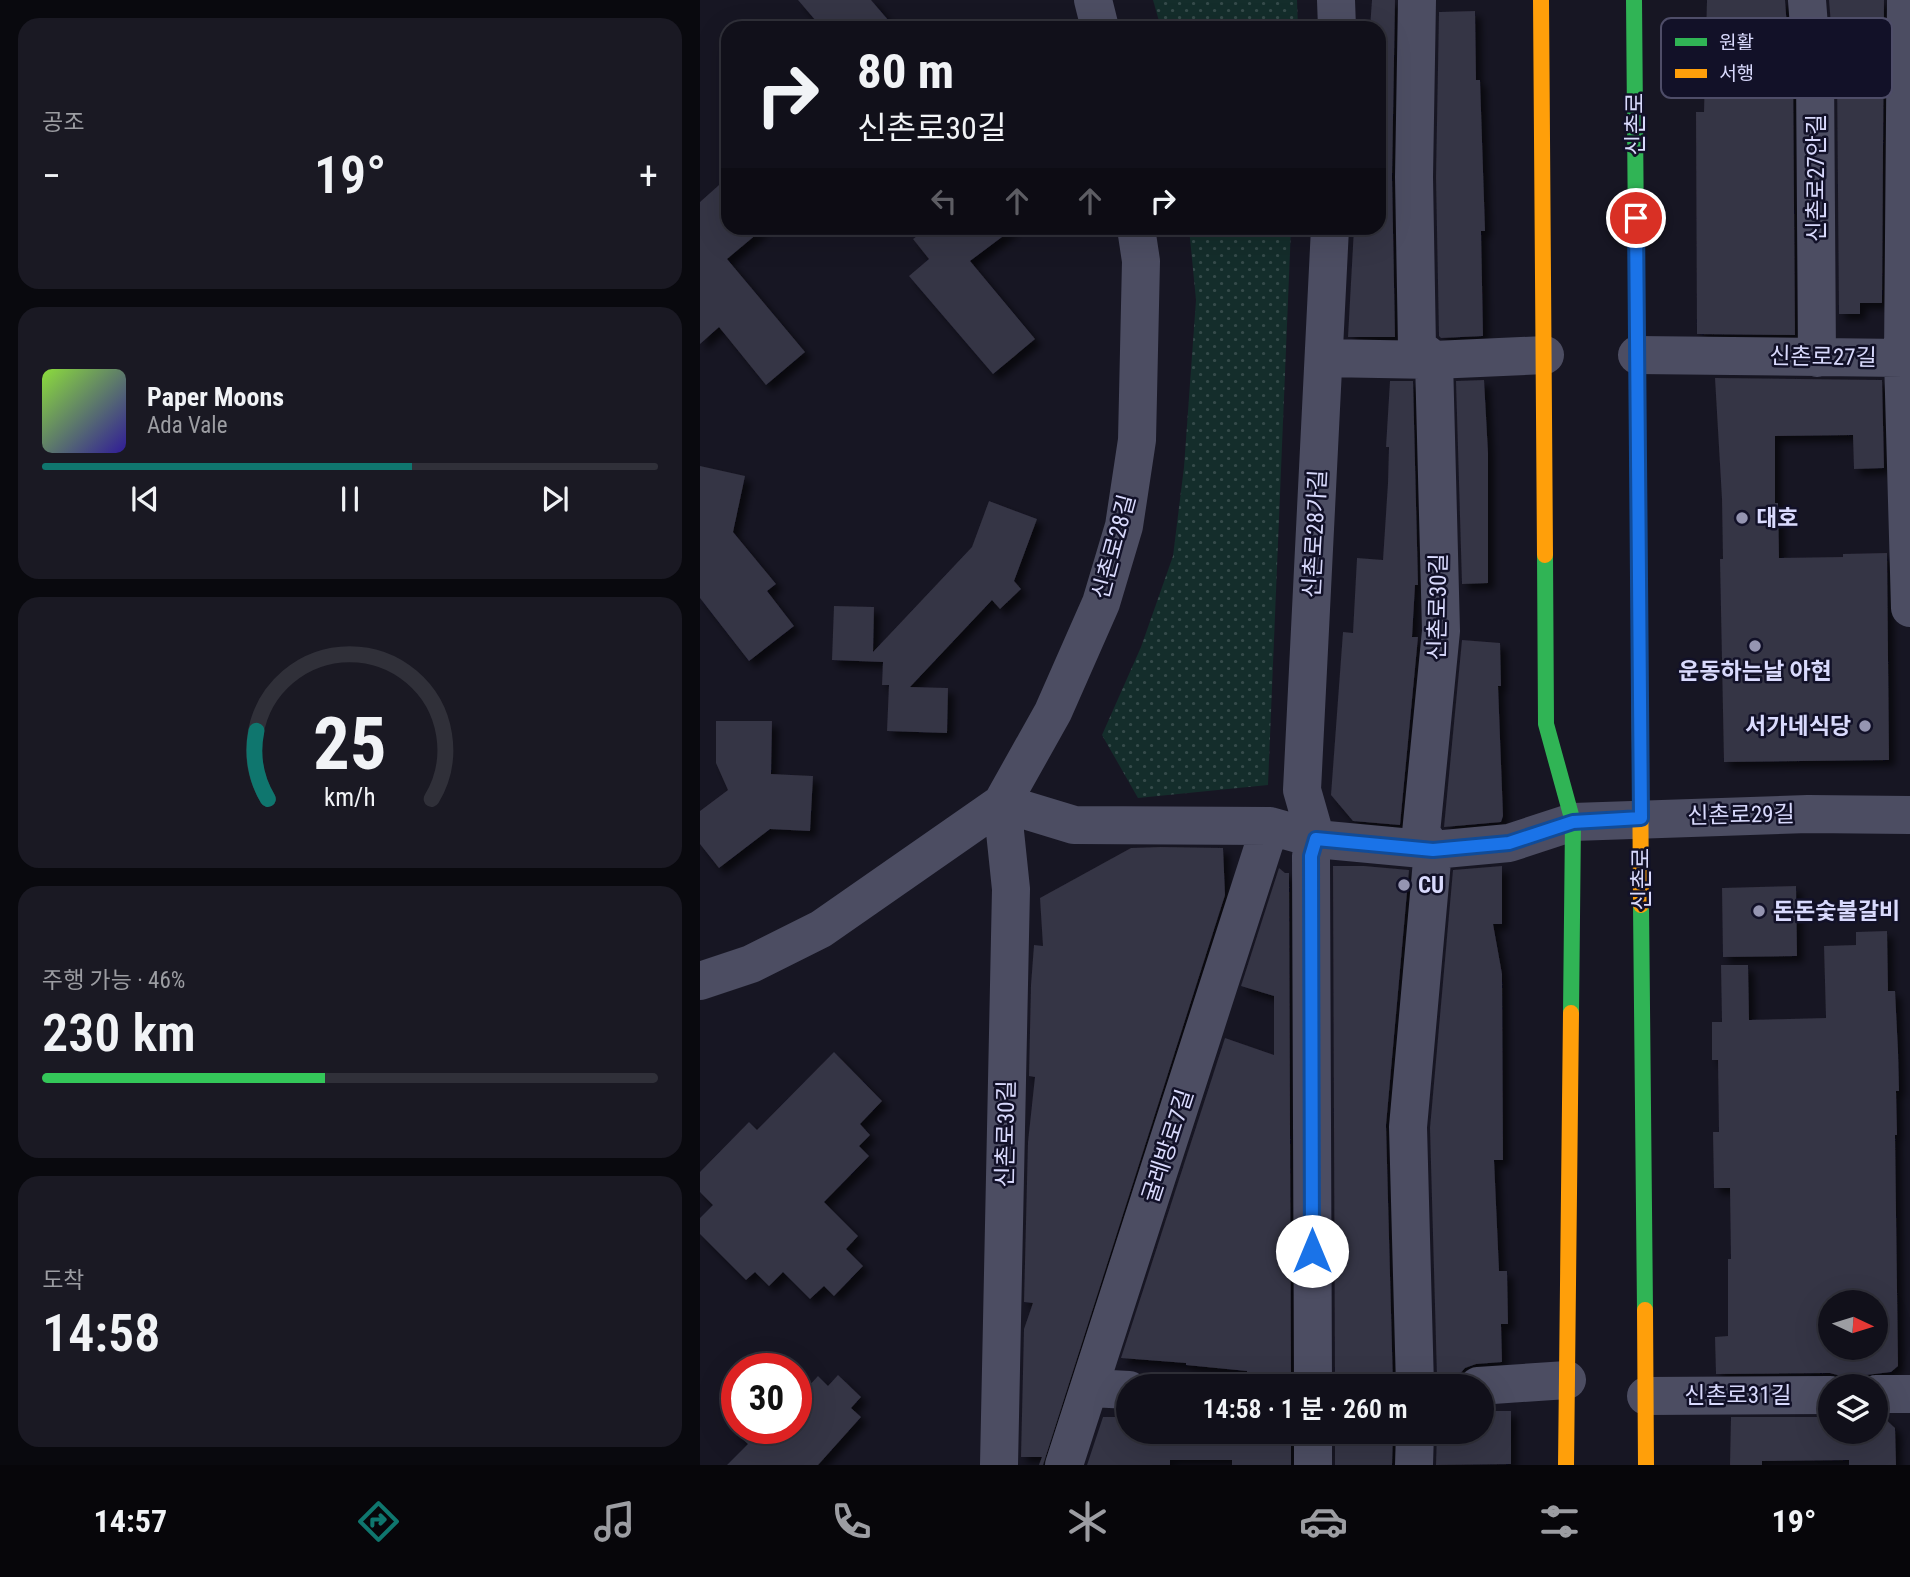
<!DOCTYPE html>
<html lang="ko">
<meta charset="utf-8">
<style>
body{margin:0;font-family:"Roboto Condensed","Noto Sans KR",sans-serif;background:#1a1923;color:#f1f3f6;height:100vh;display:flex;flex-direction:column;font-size:26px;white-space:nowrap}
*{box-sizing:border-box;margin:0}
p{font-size:23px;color:#9c9da2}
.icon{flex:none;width:38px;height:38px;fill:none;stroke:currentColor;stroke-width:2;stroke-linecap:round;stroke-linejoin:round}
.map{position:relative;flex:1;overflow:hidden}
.sheet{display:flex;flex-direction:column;gap:18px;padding:18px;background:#09090e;width:700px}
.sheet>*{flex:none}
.guide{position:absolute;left:21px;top:21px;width:665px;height:214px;border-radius:21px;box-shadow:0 7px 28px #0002,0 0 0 2px #303039;background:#11101a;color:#f1f3f6;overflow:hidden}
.needle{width:46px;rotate:94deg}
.tools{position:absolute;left:1118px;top:1290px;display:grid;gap:14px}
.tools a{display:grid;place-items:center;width:70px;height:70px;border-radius:50%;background:#11101a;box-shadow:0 7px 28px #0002,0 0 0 2px #303039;font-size:35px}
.speed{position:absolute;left:21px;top:1353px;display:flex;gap:14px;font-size:35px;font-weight:700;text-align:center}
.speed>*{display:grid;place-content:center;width:91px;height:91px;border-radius:50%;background:#11101a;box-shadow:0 7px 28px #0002,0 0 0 2px #303039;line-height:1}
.speed .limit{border:10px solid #d22;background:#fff;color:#111}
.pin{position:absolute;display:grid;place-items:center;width:60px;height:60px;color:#fff;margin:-30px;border:4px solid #fff;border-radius:50%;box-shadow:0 2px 7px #0007}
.me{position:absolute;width:77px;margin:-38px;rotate:0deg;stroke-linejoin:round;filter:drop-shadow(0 0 5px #0008)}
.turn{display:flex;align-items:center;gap:24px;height:147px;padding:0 21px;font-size:32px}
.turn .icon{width:91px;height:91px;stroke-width:2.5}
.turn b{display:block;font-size:49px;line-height:60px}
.lanes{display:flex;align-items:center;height:66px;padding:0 21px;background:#0003;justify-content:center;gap:35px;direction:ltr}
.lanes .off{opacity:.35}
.big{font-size:52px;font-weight:600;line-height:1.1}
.sheet .tile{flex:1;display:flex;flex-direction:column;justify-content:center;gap:10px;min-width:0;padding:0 24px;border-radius:21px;background:#1a1923}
.sheet .dial{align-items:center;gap:0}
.dial svg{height:182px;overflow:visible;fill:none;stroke:#303039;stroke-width:7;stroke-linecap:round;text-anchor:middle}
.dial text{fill:#f1f3f6;stroke:none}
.song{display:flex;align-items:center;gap:21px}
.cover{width:84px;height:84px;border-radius:10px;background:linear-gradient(135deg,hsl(90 70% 55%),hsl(250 70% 35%))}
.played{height:7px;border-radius:4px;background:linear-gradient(90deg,#0f766e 60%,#303039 60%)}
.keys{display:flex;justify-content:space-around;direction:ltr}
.heat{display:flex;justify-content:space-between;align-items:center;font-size:38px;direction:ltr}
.charge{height:10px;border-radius:5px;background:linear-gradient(90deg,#34c759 46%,#303039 0)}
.trip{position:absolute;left:416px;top:1374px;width:378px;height:70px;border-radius:35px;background:#11101a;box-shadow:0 7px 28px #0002,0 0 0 2px #303039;font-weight:600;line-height:70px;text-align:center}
.menu{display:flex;height:112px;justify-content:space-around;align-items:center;background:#07060a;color:#9c9da2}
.menu .icon{width:49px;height:49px}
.menu .on{color:#0f766e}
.menu b{font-size:32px;color:#f1f3f6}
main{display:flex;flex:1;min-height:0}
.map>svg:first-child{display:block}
.park{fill:url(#park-dots)}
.building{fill:#353444;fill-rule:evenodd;filter:url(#shadow)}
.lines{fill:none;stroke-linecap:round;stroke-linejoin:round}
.street{stroke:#4c4d62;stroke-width:38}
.fast{stroke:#30b455;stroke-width:16}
.slow{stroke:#ff9f0a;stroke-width:16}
.route-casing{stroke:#114b97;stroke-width:18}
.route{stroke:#1a73e8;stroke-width:12}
.poi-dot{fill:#9595b1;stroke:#121128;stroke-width:2.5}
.labels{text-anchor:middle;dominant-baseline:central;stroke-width:5;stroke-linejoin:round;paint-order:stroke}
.street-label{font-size:23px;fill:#d9dafd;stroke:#121128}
.poi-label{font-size:23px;font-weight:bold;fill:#d9dafd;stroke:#121128;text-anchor:start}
.key{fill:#121128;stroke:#4e4d68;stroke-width:2}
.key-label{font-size:19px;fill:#d9dafd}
</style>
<main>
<section class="sheet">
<div class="tile"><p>공조</p>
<div class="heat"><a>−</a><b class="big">19°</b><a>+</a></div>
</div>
<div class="tile">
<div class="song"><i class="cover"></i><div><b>Paper Moons</b><p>Ada Vale</p></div></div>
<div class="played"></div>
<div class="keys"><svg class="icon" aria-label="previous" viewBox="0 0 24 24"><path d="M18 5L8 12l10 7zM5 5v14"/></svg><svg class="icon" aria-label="pause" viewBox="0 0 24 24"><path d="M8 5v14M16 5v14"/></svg><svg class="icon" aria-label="next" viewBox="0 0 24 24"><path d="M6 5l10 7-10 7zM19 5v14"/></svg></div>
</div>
<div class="tile dial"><svg viewBox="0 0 100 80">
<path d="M14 69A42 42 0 1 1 86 69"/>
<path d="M14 69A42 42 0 0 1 9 39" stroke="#0f766e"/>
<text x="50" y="56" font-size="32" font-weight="700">25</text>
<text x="50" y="72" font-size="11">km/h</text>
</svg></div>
<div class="tile"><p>주행 가능 · 46%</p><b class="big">230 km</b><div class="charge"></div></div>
<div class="tile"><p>도착</p><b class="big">14:58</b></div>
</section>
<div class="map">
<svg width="1210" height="1465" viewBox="0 0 1210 1465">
<defs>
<pattern id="park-dots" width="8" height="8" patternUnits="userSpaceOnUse" patternTransform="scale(1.75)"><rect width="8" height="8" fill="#142d2b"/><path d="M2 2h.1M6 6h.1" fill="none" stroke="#364b4b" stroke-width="1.8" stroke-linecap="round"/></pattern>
<filter id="shadow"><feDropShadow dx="6" dy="6" stdDeviation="3.5" flood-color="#0009"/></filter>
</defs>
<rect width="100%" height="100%" fill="#171623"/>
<path class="park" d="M 453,0 L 597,0 L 598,28 L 461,28 Z
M 489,228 L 591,228 L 568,785 L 438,798 L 402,735 L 441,647 L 473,556 L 484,467 L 496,300 Z"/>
<path class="building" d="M 98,0 L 171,0 L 195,28 L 122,28 Z
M 672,0 L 695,0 L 692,177 L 695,337 L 648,337 L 654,228 L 679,228 L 679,28 L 670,28 Z
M 1007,0 L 1085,0 L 1089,55 L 1093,73 L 1095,335 L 997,334 L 996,112 L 1004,112 Z
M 1129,0 L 1184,0 L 1182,303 L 1160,303 L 1160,314 L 1139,314 L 1137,70 L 1133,50 Z
M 775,11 L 776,80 L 780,80 L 785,231 L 781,231 L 783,336 L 741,338 L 739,336 L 736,177 L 739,12 Z
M 28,177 L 28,228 L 64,228 L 27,259 L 105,352 L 66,385 L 19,327 L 0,344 L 0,202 Z
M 228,228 L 314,228 L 270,261 L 335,339 L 293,374 L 209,276 L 229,259 L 213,239 Z
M 1015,378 L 1182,380 L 1184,468 L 1154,469 L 1153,435 L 1075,436 L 1075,503 L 1078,503 L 1079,558 L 1143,557 L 1143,554 L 1187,553 L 1189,760 L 1024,762 L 1020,559 L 1023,559 L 1022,499 Z
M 784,380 L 788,453 L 788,583 L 762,584 L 756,381 Z
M 690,381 L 713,381 L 718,585 L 715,585 L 712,637 L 718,637 L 700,825 L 653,821 L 631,795 L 643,632 L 653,633 L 657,558 L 683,560 L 688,483 L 689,447 L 686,447 Z
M 0,466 L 45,476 L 33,532 L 76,584 L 67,591 L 94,626 L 49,661 L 0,598 Z
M 289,501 L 337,519 L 314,581 L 321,589 L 300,609 L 292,600 L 210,687 L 248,688 L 247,733 L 187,731 L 189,685 L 182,685 L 183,662 L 132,660 L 134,606 L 174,607 L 173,652 L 272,547 Z
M 762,640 L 800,643 L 801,686 L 798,686 L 803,816 L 801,822 L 744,827 Z
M 16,721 L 72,721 L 71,774 L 113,776 L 110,831 L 70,829 L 19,868 L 0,844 L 0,811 L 28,790 L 16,763 Z
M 461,847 L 523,848 L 525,895 L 343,1465 L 339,1465 L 342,1457 L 321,1457 L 324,1329 L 333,1303 L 324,1302 L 328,1142 L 335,1077 L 329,1076 L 331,985 L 334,945 L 343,946 L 340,898 L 431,848 Z
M 633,866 L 664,866 L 709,870 L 686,1125 L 693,1386 L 635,1386 Z
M 802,866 L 802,924 L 793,924 L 802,974 L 803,1160 L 794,1160 L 799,1271 L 807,1271 L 808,1324 L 801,1324 L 802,1362 L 776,1364 L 765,1368 L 758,1376 L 737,1377 L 730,1128 L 753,870 Z
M 579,868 L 585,873 L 589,873 L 591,1374 L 547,1373 L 547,1371 L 486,1365 L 486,1363 L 421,1358 L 525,1038 L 574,1055 L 574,996 L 541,986 Z
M 1096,886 L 1097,956 L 1023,957 L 1022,888 Z
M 1187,931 L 1188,991 L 1195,991 L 1198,1051 L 1199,1091 L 1196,1091 L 1197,1135 L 1195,1135 L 1198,1366 L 1191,1372 L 1166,1375 L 1156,1386 L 1150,1386 L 1141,1376 L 1130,1373 L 1016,1374 L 1015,1337 L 1028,1336 L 1028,1259 L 1031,1259 L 1030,1188 L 1014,1188 L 1013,1132 L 1019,1132 L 1018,1060 L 1012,1060 L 1012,1022 L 1022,1022 L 1021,965 L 1048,965 L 1049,1020 L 1126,1018 L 1124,946 L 1156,945 L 1156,932 ZM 1130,1302 L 1176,1302 L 1176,1348 L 1130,1348 Z
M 134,1052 L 182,1101 L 160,1124 L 170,1135 L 159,1146 L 169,1156 L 124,1202 L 158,1236 L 146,1249 L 163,1266 L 134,1296 L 124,1286 L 110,1299 L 83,1272 L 69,1286 L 55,1272 L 46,1280 L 0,1234 L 0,1218 L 13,1205 L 0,1192 L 0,1172 L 49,1122 L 57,1130 Z
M 138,1375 L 161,1397 L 151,1408 L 161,1417 L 118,1465 L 27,1465 L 48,1444 L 30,1428 L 96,1428 L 96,1400 L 118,1376 L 128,1386 Z
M 782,1411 L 811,1411 L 811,1464 L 736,1465 L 737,1432 L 782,1432 Z
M 1176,1416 L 1182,1416 L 1195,1428 L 1196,1465 L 1149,1465 L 1149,1460 L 1062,1461 L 1062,1465 L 1030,1465 L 1031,1417 L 1130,1417 L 1130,1432 L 1176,1432 Z
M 403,1417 L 429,1417 L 429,1432 L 591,1432 L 591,1465 L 532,1465 L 532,1460 L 470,1460 L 470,1465 L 387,1465 Z
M 635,1432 L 693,1432 L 692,1465 L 635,1465 Z"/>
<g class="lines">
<path class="street" d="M 393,0 L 400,28
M 636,0 L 637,28
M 1107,0 L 1111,53 L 1115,70 L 1117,358
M 1206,0 L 1203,358 L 1210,608
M 937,355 L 1203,358
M 624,358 L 734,360 L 845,355
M 302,803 L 374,825 L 570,826 L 616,839 L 733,850 L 809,843 L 873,822 L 1108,814 L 1210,815
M 0,981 L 51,964 L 121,929 L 302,803 L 353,712 L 401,603 L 424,526 L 437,440 L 441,261 L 436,228
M 613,1386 L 611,856 L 616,839 L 602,790 L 630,228
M 715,1386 L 708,1127 L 733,850 L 721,833 L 741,631 L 734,360 L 717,347 L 714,177 L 717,0
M 778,1386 L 867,1380
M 391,1388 L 429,1390
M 1176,1394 L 1210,1394
M 946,1396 L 1130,1395
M 299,1465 L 311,889 L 302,803
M 364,1465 L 570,826
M 613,1465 L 613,1432
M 714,1465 L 715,1432"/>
<path class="fast" d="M 934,0 L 939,596
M 845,555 L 846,724 L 873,822 L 871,1013
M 941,905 L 945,1310"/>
<path class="slow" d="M 841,0 L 845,555
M 939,596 L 941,905
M 945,1310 L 946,1465
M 866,1465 L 871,1013"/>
</g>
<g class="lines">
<defs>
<path id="route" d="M 612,1251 L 611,856 L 616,839 L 733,850 L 809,843 L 873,822 L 941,818 L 936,218"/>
</defs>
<use href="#route" class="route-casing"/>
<use href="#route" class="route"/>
</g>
<g class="poi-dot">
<circle cx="1042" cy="518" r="7"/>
<circle cx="1055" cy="646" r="7"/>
<circle cx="1165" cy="726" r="7"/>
<circle cx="704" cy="885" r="7"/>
<circle cx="1059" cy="911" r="7"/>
</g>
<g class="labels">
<g class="street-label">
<text transform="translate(935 124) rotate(-90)">신촌로</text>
<text transform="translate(1116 178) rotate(-90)">신촌로27안길</text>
<text transform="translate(1123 357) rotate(1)">신촌로27길</text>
<text transform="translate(615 534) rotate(-87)">신촌로28가길</text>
<text transform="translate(414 547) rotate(-75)">신촌로28길</text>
<text transform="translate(738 607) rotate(-89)">신촌로30길</text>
<text transform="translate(1041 815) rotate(-1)">신촌로29길</text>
<text transform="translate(941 879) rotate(-90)">신촌로</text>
<text transform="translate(306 1134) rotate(-89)">신촌로30길</text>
<text transform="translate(468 1146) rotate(-72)">굴레방로7길</text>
<text x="1038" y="1395">신촌로31길</text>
</g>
<g class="poi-label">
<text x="1056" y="518">대호</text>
<text x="1055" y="671" text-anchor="middle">운동하는날 아현</text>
<text x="1151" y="726" text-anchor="end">서가네식당</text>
<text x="718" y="885">CU</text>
<text x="1073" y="911">돈돈숯불갈비</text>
</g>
</g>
<rect x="961" y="18" width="231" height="80" rx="10" class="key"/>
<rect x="975" y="38" width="32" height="8" fill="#30b455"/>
<rect x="975" y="69" width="32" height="9" fill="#ff9f0a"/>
<g class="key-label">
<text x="1019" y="49">원활</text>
<text x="1019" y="80">서행</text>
</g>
</svg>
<div class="tools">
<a><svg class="needle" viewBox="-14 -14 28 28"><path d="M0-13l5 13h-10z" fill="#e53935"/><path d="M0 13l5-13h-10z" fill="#9c9da2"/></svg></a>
<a><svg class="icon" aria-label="layers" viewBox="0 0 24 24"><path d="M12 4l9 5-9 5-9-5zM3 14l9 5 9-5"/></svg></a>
</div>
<div class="speed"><div class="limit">30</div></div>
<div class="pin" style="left:936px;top:218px;background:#d93025"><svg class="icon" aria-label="arrive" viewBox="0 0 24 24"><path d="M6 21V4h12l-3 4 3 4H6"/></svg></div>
<svg class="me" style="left:612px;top:1251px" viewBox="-20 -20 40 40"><circle r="19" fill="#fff"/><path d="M0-13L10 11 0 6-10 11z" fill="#1a73e8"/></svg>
<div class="trip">14:58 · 1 분 · 260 m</div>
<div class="guide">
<div class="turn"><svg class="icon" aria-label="right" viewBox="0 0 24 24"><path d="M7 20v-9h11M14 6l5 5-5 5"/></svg><div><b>80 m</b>신촌로30길</div></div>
<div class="lanes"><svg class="icon off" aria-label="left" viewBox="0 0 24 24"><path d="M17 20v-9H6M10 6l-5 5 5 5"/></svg><svg class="icon off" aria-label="ahead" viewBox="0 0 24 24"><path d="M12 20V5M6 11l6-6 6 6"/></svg><svg class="icon off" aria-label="ahead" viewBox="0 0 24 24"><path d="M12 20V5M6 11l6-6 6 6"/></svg><svg class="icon" aria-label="right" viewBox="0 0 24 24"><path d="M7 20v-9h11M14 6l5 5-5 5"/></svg></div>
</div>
</div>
</main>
<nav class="menu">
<b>14:57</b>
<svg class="icon on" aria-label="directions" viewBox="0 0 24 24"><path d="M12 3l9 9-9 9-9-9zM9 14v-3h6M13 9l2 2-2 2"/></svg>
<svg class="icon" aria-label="music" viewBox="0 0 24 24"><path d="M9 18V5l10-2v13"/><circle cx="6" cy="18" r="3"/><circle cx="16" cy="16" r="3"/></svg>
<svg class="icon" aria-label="phone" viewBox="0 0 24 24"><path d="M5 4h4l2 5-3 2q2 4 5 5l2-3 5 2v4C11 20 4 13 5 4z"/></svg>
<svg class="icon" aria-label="climate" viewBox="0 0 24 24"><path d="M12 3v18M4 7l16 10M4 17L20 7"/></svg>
<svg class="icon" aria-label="car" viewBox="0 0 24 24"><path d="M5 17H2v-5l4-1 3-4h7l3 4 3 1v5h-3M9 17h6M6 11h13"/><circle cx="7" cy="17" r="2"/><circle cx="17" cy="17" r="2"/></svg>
<svg class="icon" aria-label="filters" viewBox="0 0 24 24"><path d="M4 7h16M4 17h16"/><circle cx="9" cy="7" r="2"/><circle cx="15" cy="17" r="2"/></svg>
<b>19°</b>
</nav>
